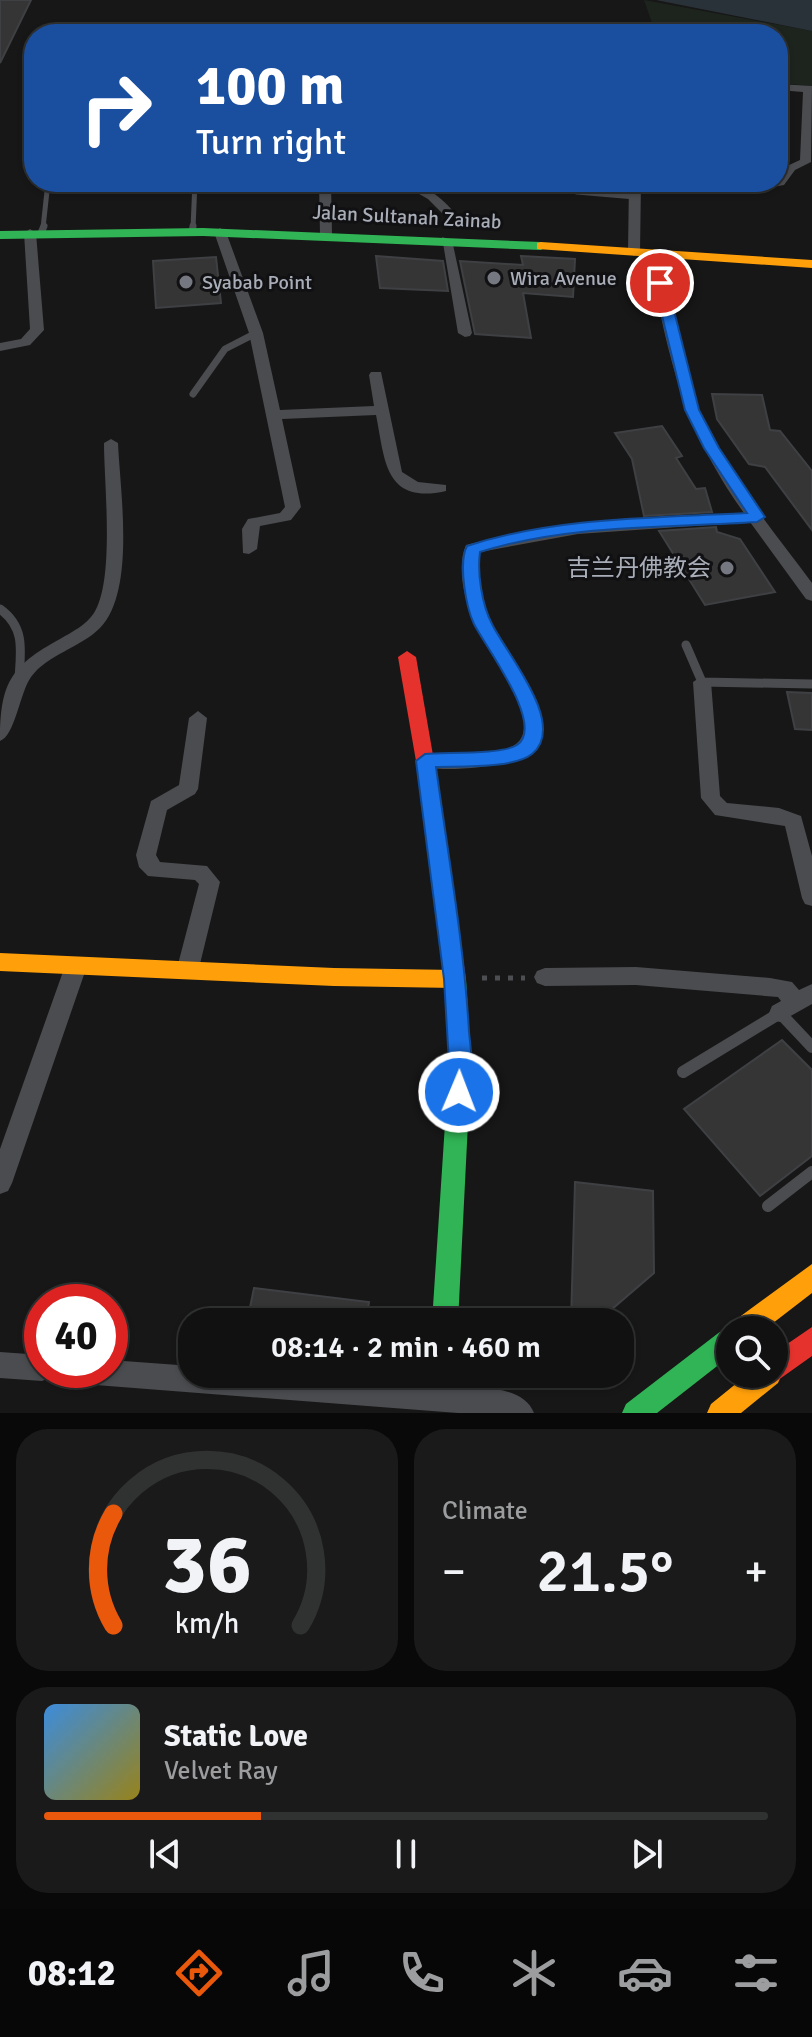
<!DOCTYPE html>
<meta charset="utf-8">
<style>
body{margin:0;font-family:Signika,"Noto Sans SC",sans-serif;background:#1a1a1a;color:#f1f3f6;height:100vh;display:flex;flex-direction:column;font-size:30px;white-space:nowrap}
*{box-sizing:border-box;margin:0}
p{font-size:26px;color:#9c9d9f}
.icon{flex:none;width:44px;height:44px;fill:none;stroke:currentColor;stroke-width:2;stroke-linecap:round;stroke-linejoin:round}
.map{position:relative;height:1413px;overflow:hidden}
.drawer{display:flex;flex-direction:column;gap:16px;padding:16px;background:#090909;flex:1}
.drawer>*{flex:none}
.top-card{position:absolute;left:24px;top:24px;width:764px;height:168px;border-radius:32px;box-shadow:0 2px 6px #0004,0 0 0 2px #303131;background:#1a4fa0;color:#fff;overflow:hidden}
.fabs{position:absolute;left:716px;top:1316px;display:grid;gap:16px}
.fabs a{display:grid;place-items:center;width:72px;height:72px;border-radius:50%;background:#111;box-shadow:0 2px 6px #0004,0 0 0 2px #303131;font-size:40px}
.speed{position:absolute;left:24px;top:1284px;display:flex;gap:16px;font-size:40px;font-weight:700;text-align:center}
.speed>*{display:grid;place-content:center;width:104px;height:104px;border-radius:50%;background:#111;box-shadow:0 2px 6px #0004,0 0 0 2px #303131;line-height:1}
.speed .limit{border:12px solid #d22;background:#fff;color:#111}
.pin{position:absolute;display:grid;place-items:center;width:68px;height:68px;color:#fff;margin:-34px;border:4px solid #fff;border-radius:50%;box-shadow:0 2px 8px #0007}
.me{position:absolute;width:88px;margin:-44px;rotate:1deg;stroke-linejoin:round;filter:drop-shadow(0 0 6px #0008)}
.turn{display:flex;align-items:center;gap:28px;height:168px;padding:0 40px;font-size:36px}
.turn .icon{width:104px;height:104px;stroke-width:2.5}
.turn b{display:block;font-size:56px;line-height:68px}
.big{font-size:60px;font-weight:600;line-height:1.1}
.drawer .widget{flex:1;display:flex;flex-direction:column;justify-content:center;gap:12px;min-width:0;padding:0 28px;border-radius:32px;background:#1a1a1a}
.drawer .dial{align-items:center;gap:0}
.dial svg{height:208px;overflow:visible;fill:none;stroke:#303131;stroke-width:7;stroke-linecap:round;text-anchor:middle}
.dial text{fill:#f1f3f6;stroke:none}
.song{display:flex;align-items:center;gap:24px}
.cover{width:96px;height:96px;border-radius:12px;background:linear-gradient(135deg,hsl(210 70% 55%),hsl(50 70% 35%))}
.played{height:8px;border-radius:4px;background:linear-gradient(90deg,#ea580c 30%,#303131 30%)}
.keys{display:flex;justify-content:space-around;direction:ltr}
.heat{display:flex;justify-content:space-between;align-items:center;font-size:44px;direction:ltr}
.drawer .tiles{flex:1;display:grid;gap:16px;grid-template-columns:1fr 1fr}
.widget:last-child{grid-column:span 2}
.trip{position:absolute;left:178px;top:1308px;width:456px;height:80px;border-radius:32px;background:#111;box-shadow:0 2px 6px #0004,0 0 0 2px #303131;font-weight:600;line-height:80px;text-align:center}
.tab-bar{display:flex;height:128px;justify-content:space-around;align-items:center;background:#070707;color:#9c9d9f}
.tab-bar .icon{width:56px;height:56px}
.tab-bar .current{color:#ea580c}
.tab-bar b{font-size:36px;color:#f1f3f6}
.map>svg:first-child{display:block}
.green{fill:#1d241e}
.water{fill:#2a3239}
.building{fill:#353536;stroke:#3f4043;stroke-width:2}
.lines{fill:none;stroke-linecap:round;stroke-linejoin:round}
.path{stroke:#4d4e52;stroke-width:5;stroke-dasharray:5 8;stroke-linecap:butt}
.lane-far3{stroke:#4b4c50;stroke-width:5}
.lane-far2{stroke:#4b4c50;stroke-width:7}
.lane-far1{stroke:#4b4c50;stroke-width:9}
.lane{stroke:#4b4c50;stroke-width:12}
.street{fill:#4b4c50;fill-rule:evenodd}
.fast{fill:#30b455;fill-rule:evenodd}
.slow{fill:#ff9f0a;fill-rule:evenodd}
.jam{fill:#e5322d;fill-rule:evenodd}
.route{fill:#1a73e8;stroke:#114b97;stroke-width:2}
.poi-dot{fill:#757880;stroke:#111113;stroke-width:3}
.labels{text-anchor:middle;dominant-baseline:central;stroke-width:6;stroke-linejoin:round;paint-order:stroke}
.far-street-label{font-size:20px;fill:#a8adb8;stroke:#111113}
.far-poi-label{font-size:20px;fill:#a8adb8;stroke:#111113;text-anchor:start}
.poi-label{font-size:24px;fill:#a8adb8;stroke:#111113;text-anchor:end}
</style>
<div class="map">
<svg width="812" height="1413" viewBox="0 0 812 1413">
<rect width="100%" height="100%" fill="#171717"/>
<path class="green" d="M 644,0 L 812,31 L 812,86 L 778,83 L 778,34 L 656,34 Z"/>
<path class="water" d="M 656,0 L 812,0 L 812,31 Z"/>
<path class="building" d="M 0,0 L 31,0 L 0,63 Z
M 376,256 L 443,261 L 448,291 L 380,288 Z
M 521,256 L 575,259 L 573,297 L 523,293 L 531,338 L 475,334 L 460,261 L 523,265 Z
M 216,257 L 221,303 L 156,308 L 153,261 Z
M 712,394 L 762,395 L 770,430 L 780,431 L 812,471 L 812,530 L 765,467 L 749,464 L 717,419 Z
M 662,426 L 682,456 L 676,458 L 696,489 L 705,488 L 712,512 L 644,516 L 632,459 L 615,433 Z
M 716,527 L 717,532 L 740,539 L 775,592 L 705,605 L 659,531 Z
M 787,692 L 812,693 L 812,730 L 795,729 Z
M 782,1040 L 812,1070 L 812,1156 L 760,1196 L 684,1109 Z
M 575,1182 L 653,1191 L 654,1273 L 597,1322 L 571,1322 Z
M 254,1288 L 369,1302 L 366,1322 L 247,1322 Z"/>
<g class="lines">
<path class="path" d="M 482,978 L 525,978"/>
<path class="lane-far3" d="M 566,182 L 570,190 L 577,192 L 635,197
M 604,182 L 635,184
M 43,228 L 48,182
M 193,228 L 195,182"/>
<path class="lane-far2" d="M 192,232 L 193,226
M 41,233 L 44,226
M 193,394 L 225,349 L 256,333"/>
<path class="lane-far1" d="M 0,609 C 25,627 21,650 19,678
M 686,645 L 702,682 L 812,684"/>
<path class="lane" d="M 683,1072 L 780,1013 L 812,1047
M 768,1206 L 812,1172"/>
<path class="street" d="M 778,84 L 812,86 L 811,162 L 795,170 L 784,185 C 761,190 738,189 715,184 L 713,182 L 778,182 L 787,166 L 800,160 L 803,92 L 778,90 Z
M 319,182 L 331,182 L 332,234 L 326,238 L 320,234 Z
M 398,182 C 421,182 438,194 453,211 L 443,214 L 428,199 Z
M 629,182 L 641,182 L 640,252 L 634,256 L 628,252 Z
M 220,228 L 226,232 L 263,333 L 280,410 L 374,406 L 369,375 L 371,372 L 381,372 L 402,472 L 418,482 L 446,485 L 446,491 C 384,505 385,459 376,415 L 282,419 L 301,507 L 291,520 L 260,526 L 257,549 L 249,554 L 243,553 L 242,529 L 248,519 L 280,513 L 285,507 L 249,333 L 214,232 Z
M 30,229 L 36,233 L 44,330 L 30,345 L 0,351 L 0,343 L 21,339 L 30,329 L 24,233 Z
M 442,237 L 452,240 L 472,333 L 470,336 L 465,337 L 458,333 Z
M 654,250 L 660,254 C 671,306 679,360 699,409 C 726,476 771,527 812,583 L 812,601 L 806,599 L 750,522 L 578,534 L 480,552 C 478,574 481,598 490,619 C 508,661 589,743 505,763 C 484,768 439,772 418,766 L 416,761 L 418,756 L 425,754 C 449,753 497,758 516,744 C 545,723 486,647 475,623 C 465,603 456,567 466,545 C 558,521 650,520 744,513 C 681,424 669,358 648,254 Z
M 111,439 L 118,443 C 120,491 136,591 100,628 C 80,648 48,654 31,677 C 20,692 15,736 0,741 C 0,684 10,666 60,639 C 72,632 86,625 94,613 C 115,580 104,484 104,443 Z
M 702,676 L 711,682 L 720,796 L 727,803 L 779,808 L 801,816 L 812,856 L 812,906 L 805,904 L 802,898 L 785,826 L 715,815 L 701,798 L 693,682 Z
M 198,711 L 207,718 L 198,789 L 195,794 L 167,810 L 156,855 L 160,862 L 207,866 L 220,882 L 199,968 L 196,974 L 188,977 L 180,974 L 177,968 L 199,884 L 195,880 L 148,876 L 139,867 L 136,855 L 151,801 L 179,785 L 189,718 Z
M 76,957 L 83,960 L 87,966 L 12,1183 L 8,1191 L 0,1194 L 0,1149 L 65,966 L 69,960 Z
M 636,967 L 770,978 L 792,982 L 799,990 L 812,984 L 812,1004 L 780,1022 L 772,1020 L 769,1013 L 772,1006 L 781,1001 L 778,997 L 636,985 L 545,986 L 537,983 L 534,977 L 537,971 L 545,968 Z
M 0,1352 L 42,1355 L 42,1370 L 54,1370 L 51,1377 L 42,1381 L 0,1378 Z
M 110,1360 L 192,1366 L 192,1374 L 295,1374 L 428,1384 L 429,1374 L 455,1374 L 454,1386 C 480,1388 523,1385 534,1413 L 458,1413 L 70,1383 L 61,1379 L 57,1370 L 110,1370 Z"/>
<path class="fast" d="M 203,228 L 541,242 L 547,246 L 541,250 L 203,236 L 0,239 L 0,231 Z
M 455,970 L 463,973 L 466,979 L 471,1063 L 458,1322 L 432,1322 L 449,1063 L 444,979 L 447,973 Z
M 730,1327 L 737,1330 L 730,1330 L 730,1356 L 657,1413 L 622,1413 L 626,1404 L 721,1331 Z"/>
<path class="slow" d="M 541,242 L 812,260 L 812,268 L 537,249 L 537,243 Z
M 0,953 L 334,968 L 455,970 L 463,973 L 466,979 L 463,985 L 455,988 L 334,986 L 0,971 Z
M 812,1264 L 812,1293 L 764,1330 L 730,1330 L 734,1321 Z
M 774,1363 L 778,1365 L 782,1374 L 778,1383 L 741,1413 L 707,1413 L 711,1404 L 748,1374 L 774,1374 Z"/>
<path class="jam" d="M 407,651 L 416,657 L 434,761 L 466,979 L 463,985 L 455,988 L 447,985 L 444,979 L 416,761 L 398,657 Z
M 812,1327 L 812,1356 L 774,1383 L 765,1379 L 763,1374 L 774,1374 L 774,1353 Z"/>
</g>
<path class="route" d="M 660,279 L 667,283 L 699,410 L 719,448 L 765,517 L 757,522 C 666,528 568,524 480,552 C 477,573 482,605 492,624 C 506,653 568,725 532,754 C 513,769 459,766 436,767 C 448,855 464,943 469,1032 C 471,1053 476,1080 467,1100 L 459,1103 L 450,1100 L 447,1092 L 449,1063 L 444,979 L 416,761 L 425,754 C 446,752 501,755 517,745 C 546,726 485,646 474,624 C 466,607 458,563 467,546 C 556,517 653,518 747,513 L 704,448 L 685,410 L 654,283 Z"/>
<g class="poi-dot">
<circle cx="494" cy="278" r="8"/>
<circle cx="186" cy="282" r="8"/>
<circle cx="727" cy="568" r="8"/>
</g>
<g class="labels">
<g class="far-street-label">
<text transform="translate(407 217) rotate(3)">Jalan Sultanah Zainab</text>
</g>
<g class="far-poi-label">
<text x="510" y="278">Wira Avenue</text>
<text x="202" y="282">Syabab Point</text>
</g>
<g class="poi-label">
<text x="711" y="568">吉兰丹佛教会</text>
</g>
</g>
</svg>
<div class="fabs">
<a><svg class="icon" aria-label="search" viewBox="0 0 24 24"><circle cx="10" cy="10" r="6"/><path d="M15 15l6 6"/></svg></a>
</div>
<div class="speed"><div class="limit">40</div></div>
<div class="pin" style="left:660px;top:283px;background:#d93025"><svg class="icon" aria-label="arrive" viewBox="0 0 24 24"><path d="M6 21V4h12l-3 4 3 4H6"/></svg></div>
<svg class="me" style="left:459px;top:1092px" viewBox="-20 -20 40 40"><circle r="17" fill="#1a73e8" stroke="#fff" stroke-width="3"/><path d="M0-11L8 9 0 5-8 9z" fill="#fff"/></svg>
<div class="trip">08:14 · 2 min · 460 m</div>
<div class="top-card">
<div class="turn"><svg class="icon" aria-label="right" viewBox="0 0 24 24"><path d="M7 20v-9h11M14 6l5 5-5 5"/></svg><div><b>100 m</b>Turn right</div></div>
</div>
</div>
<section class="drawer">
<div class="tiles">
<div class="widget dial"><svg viewBox="0 0 100 80">
<path d="M14 69A42 42 0 1 1 86 69"/>
<path d="M14 69A42 42 0 0 1 14 26" stroke="#ea580c"/>
<text x="50" y="56" font-size="32" font-weight="700">36</text>
<text x="50" y="72" font-size="11">km/h</text>
</svg></div>
<div class="widget"><p>Climate</p>
<div class="heat"><a>−</a><b class="big">21.5°</b><a>+</a></div>
</div>
<div class="widget">
<div class="song"><i class="cover"></i><div><b>Static Love</b><p>Velvet Ray</p></div></div>
<div class="played"></div>
<div class="keys"><svg class="icon" aria-label="previous" viewBox="0 0 24 24"><path d="M18 5L8 12l10 7zM5 5v14"/></svg><svg class="icon" aria-label="pause" viewBox="0 0 24 24"><path d="M8 5v14M16 5v14"/></svg><svg class="icon" aria-label="next" viewBox="0 0 24 24"><path d="M6 5l10 7-10 7zM19 5v14"/></svg></div>
</div>
</div>
</section>
<nav class="tab-bar">
<b>08:12</b>
<svg class="icon current" aria-label="directions" viewBox="0 0 24 24"><path d="M12 3l9 9-9 9-9-9zM9 14v-3h6M13 9l2 2-2 2"/></svg>
<svg class="icon" aria-label="music" viewBox="0 0 24 24"><path d="M9 18V5l10-2v13"/><circle cx="6" cy="18" r="3"/><circle cx="16" cy="16" r="3"/></svg>
<svg class="icon" aria-label="phone" viewBox="0 0 24 24"><path d="M5 4h4l2 5-3 2q2 4 5 5l2-3 5 2v4C11 20 4 13 5 4z"/></svg>
<svg class="icon" aria-label="climate" viewBox="0 0 24 24"><path d="M12 3v18M4 7l16 10M4 17L20 7"/></svg>
<svg class="icon" aria-label="car" viewBox="0 0 24 24"><path d="M5 17H2v-5l4-1 3-4h7l3 4 3 1v5h-3M9 17h6M6 11h13"/><circle cx="7" cy="17" r="2"/><circle cx="17" cy="17" r="2"/></svg>
<svg class="icon" aria-label="filters" viewBox="0 0 24 24"><path d="M4 7h16M4 17h16"/><circle cx="9" cy="7" r="2"/><circle cx="15" cy="17" r="2"/></svg>
</nav>
